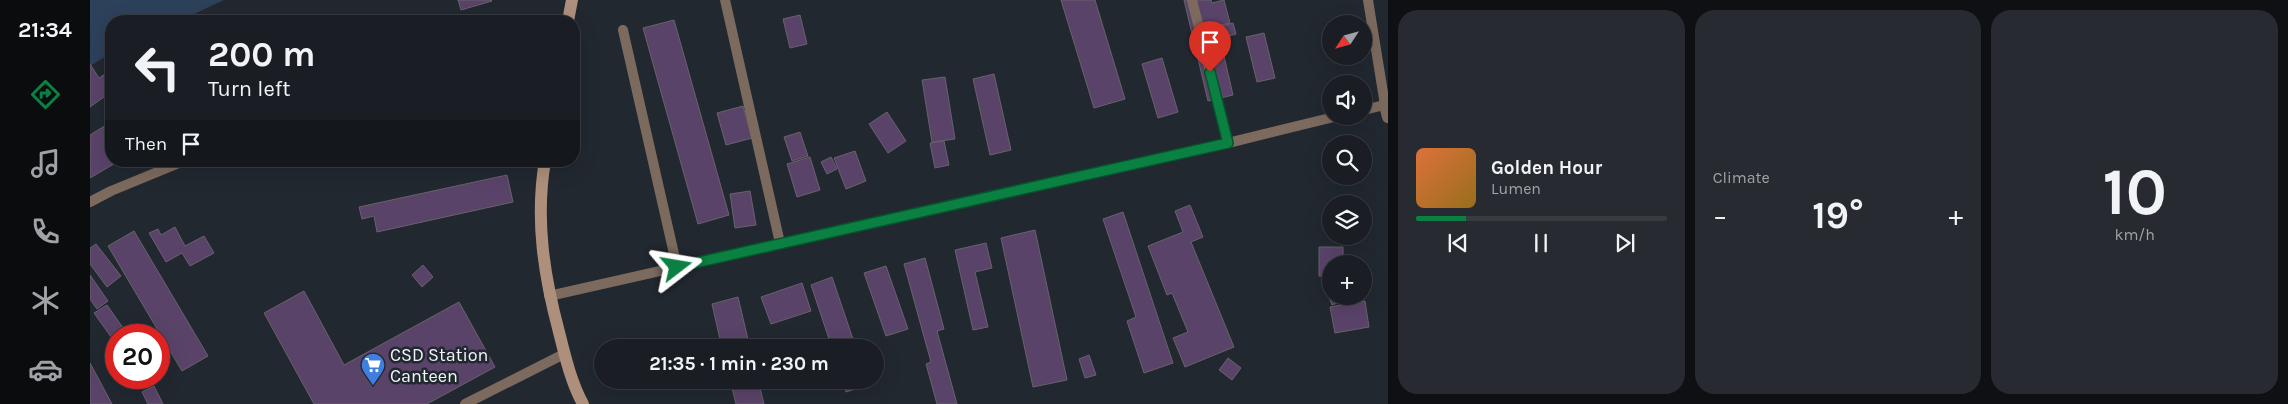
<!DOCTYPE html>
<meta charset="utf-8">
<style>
body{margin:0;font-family:Karla,sans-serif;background:#272b31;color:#f1f3f6;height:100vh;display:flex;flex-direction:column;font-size:19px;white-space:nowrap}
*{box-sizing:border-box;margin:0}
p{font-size:16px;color:#9fa2a6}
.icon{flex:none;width:28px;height:28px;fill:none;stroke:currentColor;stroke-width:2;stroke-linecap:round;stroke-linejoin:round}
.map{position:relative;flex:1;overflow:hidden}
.side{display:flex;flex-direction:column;gap:10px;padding:10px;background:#0e1014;width:900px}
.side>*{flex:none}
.banner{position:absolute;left:15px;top:15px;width:475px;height:152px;border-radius:20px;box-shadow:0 5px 20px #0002,0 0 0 1px #383c41;background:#1a1e24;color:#f1f3f6;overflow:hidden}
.needle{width:32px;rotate:234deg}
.tools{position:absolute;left:1232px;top:15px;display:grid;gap:10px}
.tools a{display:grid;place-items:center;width:50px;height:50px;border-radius:50%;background:#1a1e24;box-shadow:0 5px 20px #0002,0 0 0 1px #383c41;font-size:25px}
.speed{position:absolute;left:15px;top:324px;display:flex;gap:10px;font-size:25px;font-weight:700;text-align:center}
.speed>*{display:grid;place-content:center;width:65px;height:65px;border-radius:50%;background:#1a1e24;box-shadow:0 5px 20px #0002,0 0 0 1px #383c41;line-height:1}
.speed .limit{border:8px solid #d22;background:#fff;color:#111}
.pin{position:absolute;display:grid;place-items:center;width:42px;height:42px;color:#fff;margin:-51px -21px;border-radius:50% 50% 50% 0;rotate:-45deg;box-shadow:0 0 5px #0007}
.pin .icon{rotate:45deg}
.me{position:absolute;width:55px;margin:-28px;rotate:76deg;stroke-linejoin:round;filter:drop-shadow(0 0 4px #0008)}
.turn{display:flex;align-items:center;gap:18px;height:105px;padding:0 20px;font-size:22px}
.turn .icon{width:65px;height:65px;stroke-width:2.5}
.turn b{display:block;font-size:35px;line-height:42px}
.then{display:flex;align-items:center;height:48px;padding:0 20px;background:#0003;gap:10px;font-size:19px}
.big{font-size:38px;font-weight:700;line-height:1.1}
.side .widget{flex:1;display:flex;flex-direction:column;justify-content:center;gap:8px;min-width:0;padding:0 18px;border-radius:20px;background:#272b31}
.side .dial{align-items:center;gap:0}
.dial b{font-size:65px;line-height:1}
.song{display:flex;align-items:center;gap:15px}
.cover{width:60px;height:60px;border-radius:8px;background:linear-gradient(135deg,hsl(20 70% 55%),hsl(40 70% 35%))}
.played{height:5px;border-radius:2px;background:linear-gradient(90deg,#0b8043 20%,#383c41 20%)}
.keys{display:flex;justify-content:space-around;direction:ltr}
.heat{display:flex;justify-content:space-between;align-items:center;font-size:28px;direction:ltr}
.side .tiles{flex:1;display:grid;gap:10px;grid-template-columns:repeat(3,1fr)}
.trip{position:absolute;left:504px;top:339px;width:290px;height:50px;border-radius:25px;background:#1a1e24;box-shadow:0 5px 20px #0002,0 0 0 1px #383c41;font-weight:700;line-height:50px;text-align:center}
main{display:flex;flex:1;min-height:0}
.tab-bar{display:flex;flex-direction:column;width:90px;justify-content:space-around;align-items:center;background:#0a0c0e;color:#9fa2a6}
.tab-bar .icon{width:35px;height:35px}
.tab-bar .current{color:#0b8043}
.tab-bar b{font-size:22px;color:#f1f3f6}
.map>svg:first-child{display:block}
.green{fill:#2d415b}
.building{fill:#5a4369;stroke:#68626c}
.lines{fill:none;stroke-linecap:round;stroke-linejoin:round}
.lane{stroke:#7d6a5e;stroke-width:10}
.street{stroke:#7d6a5e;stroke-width:12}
.secondary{stroke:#ad8f7c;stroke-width:12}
.route-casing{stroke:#07532c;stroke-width:12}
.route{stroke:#0b8043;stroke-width:9}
.labels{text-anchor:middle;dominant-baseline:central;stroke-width:5;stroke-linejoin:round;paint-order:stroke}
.poi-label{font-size:18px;fill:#f1f5fa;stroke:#222830;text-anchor:start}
</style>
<main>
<nav class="tab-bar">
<b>21:34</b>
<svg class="icon current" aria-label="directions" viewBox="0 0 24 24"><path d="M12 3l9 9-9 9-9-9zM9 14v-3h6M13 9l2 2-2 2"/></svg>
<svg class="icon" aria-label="music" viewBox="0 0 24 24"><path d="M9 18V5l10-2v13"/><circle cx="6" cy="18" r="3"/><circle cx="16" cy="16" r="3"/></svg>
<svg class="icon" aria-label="phone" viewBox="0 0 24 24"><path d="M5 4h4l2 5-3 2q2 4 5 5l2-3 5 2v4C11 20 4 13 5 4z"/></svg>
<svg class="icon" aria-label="climate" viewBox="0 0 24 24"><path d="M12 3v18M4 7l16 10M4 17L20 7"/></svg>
<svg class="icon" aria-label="car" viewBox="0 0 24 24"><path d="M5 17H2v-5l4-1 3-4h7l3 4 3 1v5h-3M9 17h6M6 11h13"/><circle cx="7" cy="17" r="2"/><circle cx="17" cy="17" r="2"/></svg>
</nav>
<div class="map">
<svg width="1298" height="404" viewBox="0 0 1298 404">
<rect width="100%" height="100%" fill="#222830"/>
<path class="green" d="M 0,0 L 134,0 L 89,21 L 21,21 L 21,53 L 0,66 Z"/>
<path class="building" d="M 368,0 L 401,0 L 402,1 L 371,10 Z
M 971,0 L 1005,0 L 1035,99 L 1004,108 Z
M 1094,0 L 1121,0 L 1122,3 L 1134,0 L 1140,23 L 1127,26 L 1143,95 L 1118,101 Z
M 710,15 L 717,44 L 700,48 L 693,19 Z
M 584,20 L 639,215 L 608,224 L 553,28 Z
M 1143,23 L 1146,34 L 1132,38 L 1128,27 Z
M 1174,33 L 1185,78 L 1167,82 L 1156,37 Z
M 1072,58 L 1088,112 L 1068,118 L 1052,64 Z
M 0,64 L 9,78 L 21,70 L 21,92 L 0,107 Z
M 904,74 L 921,150 L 900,155 L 883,79 Z
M 855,77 L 865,139 L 842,142 L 832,80 Z
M 653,106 L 662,138 L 636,145 L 627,113 Z
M 797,112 L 816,141 L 798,153 L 779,124 Z
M 21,122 L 21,161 L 29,161 L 0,178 L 0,135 Z
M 710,132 L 718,156 L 702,161 L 694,137 Z
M 854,141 L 859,165 L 845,168 L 840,143 Z
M 765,151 L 776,181 L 756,189 L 744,158 Z
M 720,157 L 730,190 L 707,197 L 697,164 Z
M 741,157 L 747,169 L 737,174 L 731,162 Z
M 417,175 L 423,202 L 287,232 L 284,216 L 272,219 L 269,207 Z
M 660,191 L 666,225 L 645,228 L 640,194 Z
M 1100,205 L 1113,237 L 1101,242 L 1144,347 L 1095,367 L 1083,338 L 1098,332 L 1082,293 L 1077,295 L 1058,246 L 1093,232 L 1085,211 Z
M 1033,212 L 1083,363 L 1054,373 L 1037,321 L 1046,317 L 1013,219 Z
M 85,227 L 95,246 L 114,236 L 124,253 L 100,266 L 92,253 L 76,262 L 59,233 L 68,229 L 71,235 Z
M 945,230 L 977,380 L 943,387 L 911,238 Z
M 44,231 L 118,356 L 92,371 L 18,246 Z
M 896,243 L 902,268 L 885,272 L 898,327 L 883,330 L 865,250 Z
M 6,244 L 31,276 L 17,287 L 0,264 L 0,248 Z
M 1229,247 L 1253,247 L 1253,264 L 1241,264 L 1241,276 L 1229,276 Z
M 835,258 L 854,329 L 847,331 L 867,404 L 847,404 L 836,364 L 841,362 L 814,264 Z
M 333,265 L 343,277 L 332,287 L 322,275 Z
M 796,266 L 818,329 L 796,336 L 774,273 Z
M 0,275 L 18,301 L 7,309 L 0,299 Z
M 742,277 L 766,348 L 742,348 L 721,285 Z
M 1241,278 L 1241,296 L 1254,296 L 1255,300 L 1242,305 L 1233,281 Z
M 712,283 L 721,311 L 681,324 L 671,297 Z
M 214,291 L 254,365 L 369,302 L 405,367 L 337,404 L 224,404 L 174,313 Z
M 648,297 L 660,348 L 632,348 L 622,304 Z
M 1275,301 L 1279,327 L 1245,333 L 1240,307 Z
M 17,305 L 38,335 L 26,335 L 26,344 L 4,313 Z
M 999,355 L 1006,375 L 995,378 L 989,359 Z
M 1138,358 L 1151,368 L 1142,380 L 1129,370 Z
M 0,363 L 22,404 L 0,404 Z
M 42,378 L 61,378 L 62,379 L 49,388 Z
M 640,380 L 668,380 L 674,404 L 646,404 Z
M 752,380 L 776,380 L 778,385 L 756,392 Z
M 64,386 L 73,404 L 58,404 L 52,392 Z"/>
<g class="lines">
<path class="lane" d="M 635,0 L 690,243
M 1102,0 L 1138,143
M 1278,0 L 1295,105
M 533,30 L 587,267
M 1274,110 L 1298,104
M 0,202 L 21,191 L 94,161
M 459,296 L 1138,143 L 1248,116
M 375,404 L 474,354"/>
<path class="street" d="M 1295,105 L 1298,117"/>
<path class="secondary" d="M 478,21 L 482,0
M 455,161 C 445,219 454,276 469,332 C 475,356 481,382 493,404"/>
</g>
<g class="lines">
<defs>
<path id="route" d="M 587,267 L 1138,143 L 1120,72"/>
</defs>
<use href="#route" class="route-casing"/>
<use href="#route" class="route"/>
</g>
<defs>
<symbol id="supermarket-pin" viewBox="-11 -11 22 30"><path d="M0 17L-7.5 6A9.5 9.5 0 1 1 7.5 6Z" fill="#3f7fe0" stroke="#222830"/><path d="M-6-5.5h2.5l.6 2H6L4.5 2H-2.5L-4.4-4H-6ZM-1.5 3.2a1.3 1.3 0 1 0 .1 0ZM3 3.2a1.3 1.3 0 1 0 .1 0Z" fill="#fff"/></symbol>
</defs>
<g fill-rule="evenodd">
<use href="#supermarket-pin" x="269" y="351" width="28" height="38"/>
</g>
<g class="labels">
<g class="poi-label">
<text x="300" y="355">CSD Station<tspan x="300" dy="21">Canteen</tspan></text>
</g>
</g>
</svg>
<div class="tools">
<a><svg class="needle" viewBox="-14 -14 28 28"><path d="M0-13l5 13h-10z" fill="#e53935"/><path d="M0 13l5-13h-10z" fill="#9fa2a6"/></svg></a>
<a><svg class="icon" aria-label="sound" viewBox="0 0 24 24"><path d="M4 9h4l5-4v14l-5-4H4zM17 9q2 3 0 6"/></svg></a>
<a><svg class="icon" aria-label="search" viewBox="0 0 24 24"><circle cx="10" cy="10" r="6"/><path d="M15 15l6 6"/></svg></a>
<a><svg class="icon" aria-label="layers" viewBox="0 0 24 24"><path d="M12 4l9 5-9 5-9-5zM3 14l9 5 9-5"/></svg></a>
<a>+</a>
</div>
<div class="speed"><div class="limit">20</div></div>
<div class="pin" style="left:1120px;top:72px;background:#d93025"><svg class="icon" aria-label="arrive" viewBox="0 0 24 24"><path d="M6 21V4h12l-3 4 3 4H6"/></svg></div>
<svg class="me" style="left:587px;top:267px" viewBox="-20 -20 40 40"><path d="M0-17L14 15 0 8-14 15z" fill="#0b8043" stroke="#fff" stroke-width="4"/></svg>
<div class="trip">21:35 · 1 min · 230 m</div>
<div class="banner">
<div class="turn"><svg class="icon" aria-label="left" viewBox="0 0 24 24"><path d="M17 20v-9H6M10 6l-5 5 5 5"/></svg><div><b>200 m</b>Turn left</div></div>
<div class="then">Then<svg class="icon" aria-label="arrive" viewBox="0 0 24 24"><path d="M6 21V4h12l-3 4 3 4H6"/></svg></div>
</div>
</div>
<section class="side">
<div class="tiles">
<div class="widget">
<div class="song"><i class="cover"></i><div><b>Golden Hour</b><p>Lumen</p></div></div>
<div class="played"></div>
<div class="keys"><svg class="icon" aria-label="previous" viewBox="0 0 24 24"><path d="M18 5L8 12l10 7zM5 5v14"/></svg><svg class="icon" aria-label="pause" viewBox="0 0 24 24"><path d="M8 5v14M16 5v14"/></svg><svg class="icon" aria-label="next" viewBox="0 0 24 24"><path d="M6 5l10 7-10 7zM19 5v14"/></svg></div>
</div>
<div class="widget"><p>Climate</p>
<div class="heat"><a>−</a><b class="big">19°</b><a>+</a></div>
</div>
<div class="widget dial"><b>10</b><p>km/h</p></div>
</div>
</section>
</main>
